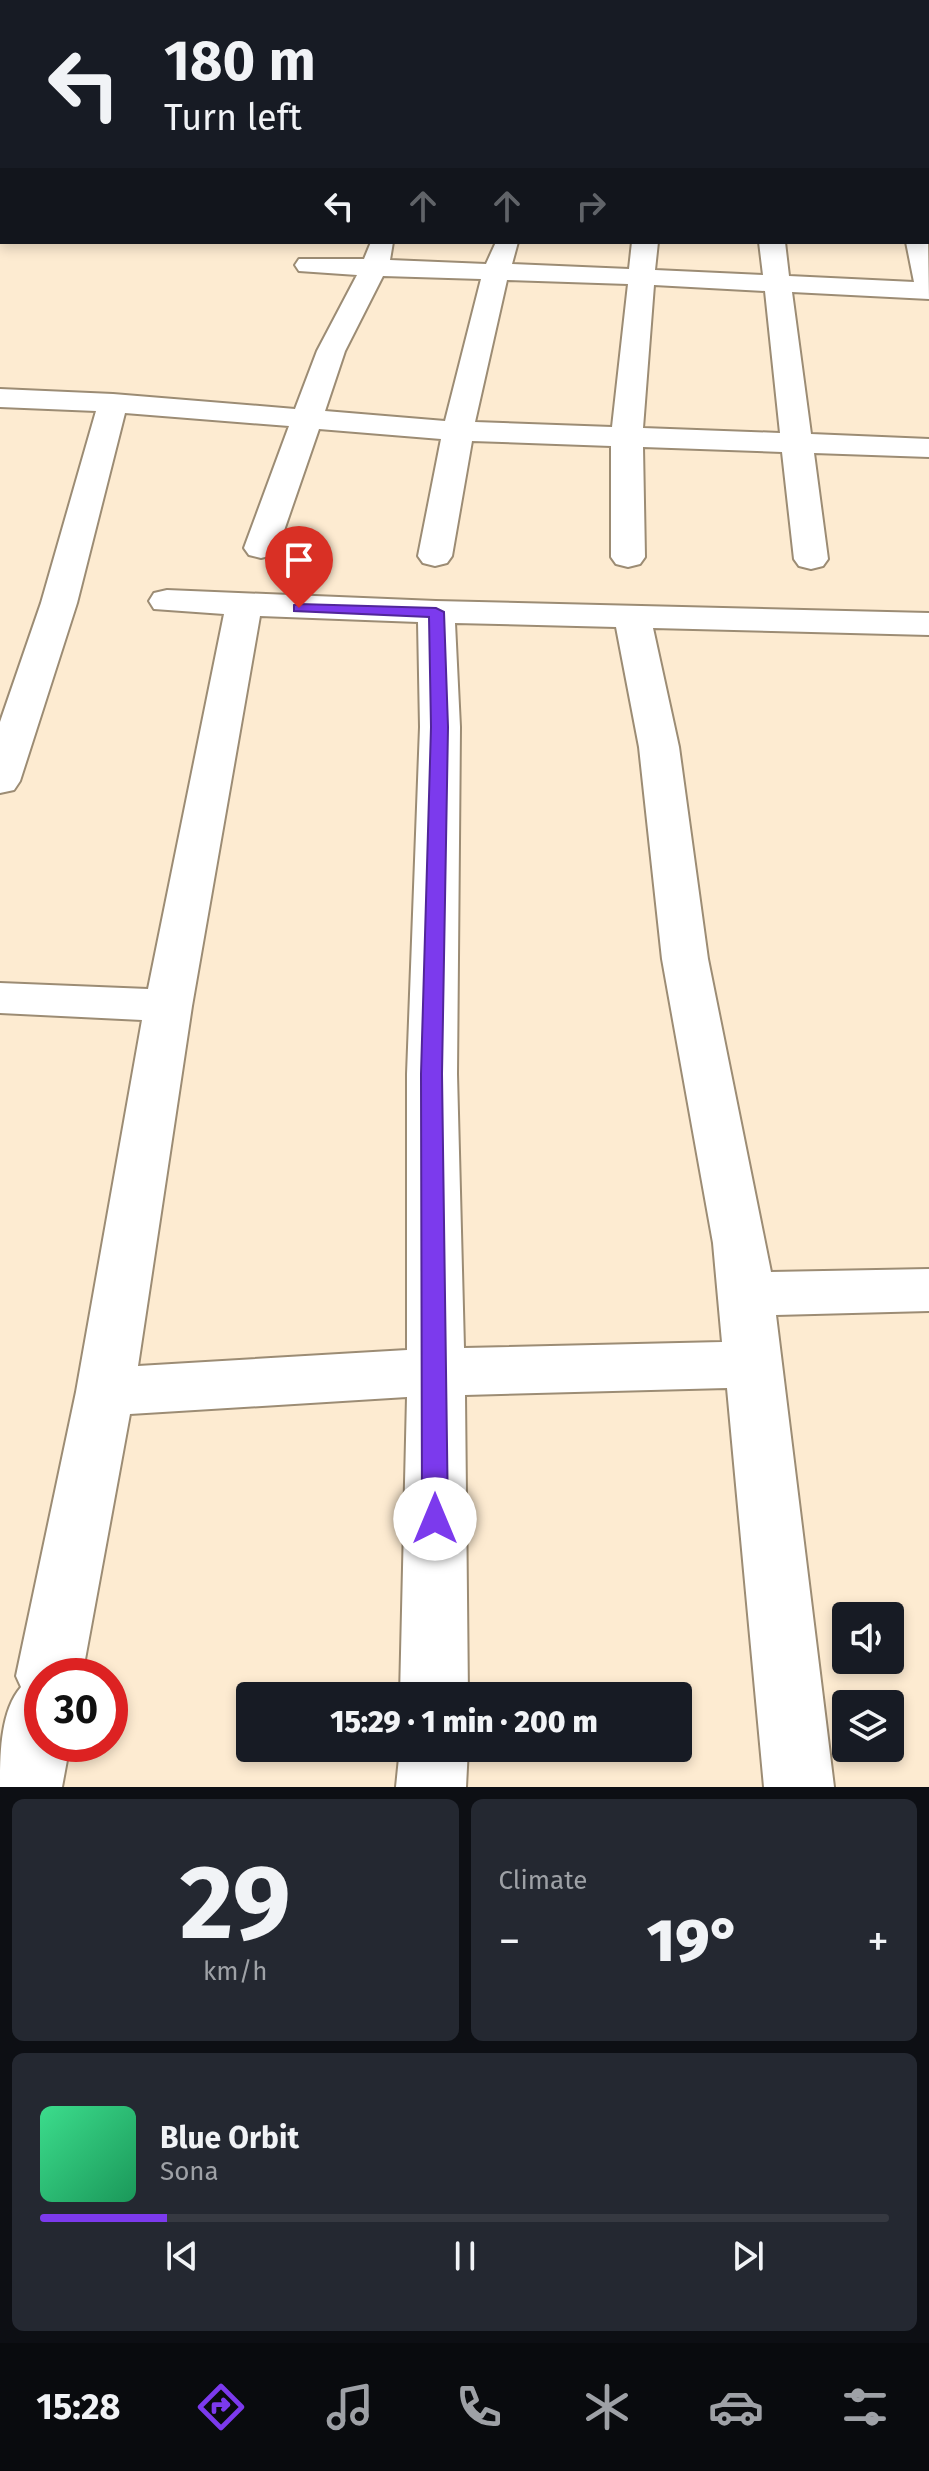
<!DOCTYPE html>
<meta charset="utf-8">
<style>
body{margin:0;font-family:"Fira Sans",sans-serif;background:#242831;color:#f1f3f6;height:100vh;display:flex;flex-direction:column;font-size:30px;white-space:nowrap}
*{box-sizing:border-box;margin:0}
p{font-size:26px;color:#9ea1a6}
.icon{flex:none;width:44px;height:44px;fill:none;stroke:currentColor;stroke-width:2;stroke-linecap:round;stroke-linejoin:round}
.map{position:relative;height:1787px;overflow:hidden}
.sheet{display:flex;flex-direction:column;gap:12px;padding:12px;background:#0d0f14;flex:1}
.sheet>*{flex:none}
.guide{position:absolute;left:0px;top:0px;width:930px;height:244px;box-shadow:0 4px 12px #0003;background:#171b24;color:#f1f3f6;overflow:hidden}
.buttons{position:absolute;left:832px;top:1602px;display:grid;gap:16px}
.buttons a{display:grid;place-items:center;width:72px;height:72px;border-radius:8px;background:#171b24;box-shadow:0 4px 12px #0003;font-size:40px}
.speed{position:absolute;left:24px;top:1658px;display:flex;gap:16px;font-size:40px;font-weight:700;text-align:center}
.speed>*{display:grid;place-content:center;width:104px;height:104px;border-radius:50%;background:#171b24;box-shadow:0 4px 12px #0003;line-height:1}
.speed .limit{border:12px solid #d22;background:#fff;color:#111}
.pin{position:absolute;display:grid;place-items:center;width:68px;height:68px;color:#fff;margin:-82px -34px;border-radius:50% 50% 50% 0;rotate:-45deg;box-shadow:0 0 8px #0007}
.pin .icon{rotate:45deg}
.me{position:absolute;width:88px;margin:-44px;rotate:0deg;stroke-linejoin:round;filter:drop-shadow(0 0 6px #0008)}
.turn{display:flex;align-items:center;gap:28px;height:168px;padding:0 32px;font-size:36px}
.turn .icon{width:104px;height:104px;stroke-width:2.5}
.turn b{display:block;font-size:56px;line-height:68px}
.lanes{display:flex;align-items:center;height:76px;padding:0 32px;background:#0003;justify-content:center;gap:40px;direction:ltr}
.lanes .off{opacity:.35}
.big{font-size:60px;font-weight:800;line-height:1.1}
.sheet .tile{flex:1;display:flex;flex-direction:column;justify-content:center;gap:12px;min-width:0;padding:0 28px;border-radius:12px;background:#242831}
.sheet .dial{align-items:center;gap:0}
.dial b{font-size:104px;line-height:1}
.song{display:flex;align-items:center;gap:24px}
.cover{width:96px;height:96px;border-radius:12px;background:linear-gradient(135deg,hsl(150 70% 55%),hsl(150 70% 35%))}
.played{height:8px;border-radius:4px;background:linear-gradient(90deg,#7c3aed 15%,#363941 15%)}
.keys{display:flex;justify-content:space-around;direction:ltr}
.heat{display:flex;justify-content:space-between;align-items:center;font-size:44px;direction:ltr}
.sheet .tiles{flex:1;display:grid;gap:12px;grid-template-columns:1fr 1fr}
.tile:last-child{grid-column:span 2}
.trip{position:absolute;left:236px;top:1682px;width:456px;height:80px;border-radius:8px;background:#171b24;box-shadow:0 4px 12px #0003;font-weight:800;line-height:80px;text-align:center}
.dock{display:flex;height:128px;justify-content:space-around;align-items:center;background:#090b0e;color:#9ea1a6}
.dock .icon{width:56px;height:56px}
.dock .on{color:#7c3aed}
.dock b{font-size:36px;color:#f1f3f6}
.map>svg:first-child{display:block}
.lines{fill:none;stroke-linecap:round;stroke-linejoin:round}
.stream{fill:#b2d7f8;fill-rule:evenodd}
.minor-casing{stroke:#9c8c74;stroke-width:4}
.minor{fill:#fff;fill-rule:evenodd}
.route{fill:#7c3aed;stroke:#51269a;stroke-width:2}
</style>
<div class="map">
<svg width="929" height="1787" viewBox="0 0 929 1787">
<rect width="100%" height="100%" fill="#fdebd1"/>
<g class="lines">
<path class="stream" d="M 928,49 L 929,49 L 929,53 L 928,53 Z"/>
<defs>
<path id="minor" d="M 89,0 L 107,0 L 107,2 L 89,2 Z
M 132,0 L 185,0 L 131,2 Z
M 266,0 L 284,0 L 285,2 L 267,2 Z
M 418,0 L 496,0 L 417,2 Z
M 578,0 L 596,0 L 597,2 L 579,2 Z
M 677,0 L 696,0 L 697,2 L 678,2 Z
M 774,0 L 793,0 L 794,2 L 775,2 Z
M 867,0 L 886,0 L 887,2 L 868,2 Z
M 928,17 L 929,17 L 929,29 L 928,29 Z
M 928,79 L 929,79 L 929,92 L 928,92 Z
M 928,179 L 929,179 L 929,194 L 928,194 Z
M 928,237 L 929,299 L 792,292 L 811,434 L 929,439 L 929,457 L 814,453 L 828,559 L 823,566 L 811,569 L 799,566 L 794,559 L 782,452 L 643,447 L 645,557 L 640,564 L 628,567 L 616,564 L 611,557 L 611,446 L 472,441 L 452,556 L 447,563 L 435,566 L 423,563 L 418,556 L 441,439 L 319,429 L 278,548 L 273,555 L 261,558 L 249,555 L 244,548 L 289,426 L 125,413 L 77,603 L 20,781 L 14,790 L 0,793 L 0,722 L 41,603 L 96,411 L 0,407 L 0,389 L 113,394 L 295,409 L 317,351 L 357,275 L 299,271 L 295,265 L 299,259 L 364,259 L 371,242 L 393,242 L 390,260 L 486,264 L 496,242 L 518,242 L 512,264 L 629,269 L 632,242 L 658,242 L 655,270 L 763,275 L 759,242 L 785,242 L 789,276 L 914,282 L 906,242 L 928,242 ZM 383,276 L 481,279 L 445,421 L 325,411 L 345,351 ZM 507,280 L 628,284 L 612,427 L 475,422 ZM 654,285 L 765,291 L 780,433 L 643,428 Z
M 167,590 L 436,601 L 929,613 L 929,635 L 653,628 L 679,747 L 708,959 L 771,1272 L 929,1269 L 929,1311 L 776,1315 L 834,1787 L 764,1787 L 727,1388 L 465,1395 L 468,1696 L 400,1696 L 407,1397 L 130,1414 L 82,1676 L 42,1676 L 42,1744 L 70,1744 L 62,1787 L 0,1787 C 0,1756 0,1711 21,1687 L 16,1676 L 76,1392 L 142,1020 L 0,1013 L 0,983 L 148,989 L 224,614 L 154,609 L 149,601 L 154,593 ZM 260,616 L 418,622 L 420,727 L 407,1074 L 407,1350 L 138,1366 L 192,1006 ZM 455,623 L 616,627 L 639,747 L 662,959 L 713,1243 L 722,1342 L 464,1348 L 457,1074 L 460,727 Z
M 400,1748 L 468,1748 L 466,1787 L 396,1787 Z"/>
</defs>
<use href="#minor" class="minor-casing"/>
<use href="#minor" class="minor"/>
</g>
<path class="route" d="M 299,604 L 436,608 L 444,612 L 448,727 L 442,1074 L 448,1519 L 444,1527 L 435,1531 L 426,1527 L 422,1519 L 421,1074 L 431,727 L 429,617 L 294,611 L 294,605 Z"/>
</svg>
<div class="buttons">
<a><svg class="icon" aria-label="sound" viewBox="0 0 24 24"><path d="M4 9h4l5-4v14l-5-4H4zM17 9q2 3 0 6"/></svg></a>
<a><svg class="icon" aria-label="layers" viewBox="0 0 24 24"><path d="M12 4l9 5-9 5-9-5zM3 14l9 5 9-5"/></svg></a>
</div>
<div class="speed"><div class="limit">30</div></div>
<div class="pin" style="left:299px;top:608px;background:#d93025"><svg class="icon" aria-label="arrive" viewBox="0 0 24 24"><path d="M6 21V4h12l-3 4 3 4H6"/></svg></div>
<svg class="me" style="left:435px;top:1519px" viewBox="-20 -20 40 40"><circle r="19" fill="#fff"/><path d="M0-13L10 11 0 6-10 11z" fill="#7c3aed"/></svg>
<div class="trip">15:29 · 1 min · 200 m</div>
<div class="guide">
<div class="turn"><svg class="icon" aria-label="left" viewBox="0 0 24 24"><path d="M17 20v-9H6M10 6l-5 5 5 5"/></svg><div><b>180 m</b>Turn left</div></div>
<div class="lanes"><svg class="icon" aria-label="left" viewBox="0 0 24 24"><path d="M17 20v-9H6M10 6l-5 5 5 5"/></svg><svg class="icon off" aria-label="ahead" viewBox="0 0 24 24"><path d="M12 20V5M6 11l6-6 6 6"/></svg><svg class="icon off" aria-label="ahead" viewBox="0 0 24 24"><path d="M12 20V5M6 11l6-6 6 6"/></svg><svg class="icon off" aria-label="right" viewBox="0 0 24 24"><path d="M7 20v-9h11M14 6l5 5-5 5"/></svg></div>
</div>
</div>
<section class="sheet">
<div class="tiles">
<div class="tile dial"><b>29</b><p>km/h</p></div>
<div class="tile"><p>Climate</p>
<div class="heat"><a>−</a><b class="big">19°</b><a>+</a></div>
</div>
<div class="tile">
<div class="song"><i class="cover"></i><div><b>Blue Orbit</b><p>Sona</p></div></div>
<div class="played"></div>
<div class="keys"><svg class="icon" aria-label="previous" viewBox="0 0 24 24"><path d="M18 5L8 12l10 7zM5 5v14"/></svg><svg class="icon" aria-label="pause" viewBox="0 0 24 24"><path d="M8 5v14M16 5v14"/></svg><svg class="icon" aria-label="next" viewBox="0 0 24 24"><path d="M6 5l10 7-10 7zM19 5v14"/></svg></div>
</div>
</div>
</section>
<nav class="dock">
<b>15:28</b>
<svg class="icon on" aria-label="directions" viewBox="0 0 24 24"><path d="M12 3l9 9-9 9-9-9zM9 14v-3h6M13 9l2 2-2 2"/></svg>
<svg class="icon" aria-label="music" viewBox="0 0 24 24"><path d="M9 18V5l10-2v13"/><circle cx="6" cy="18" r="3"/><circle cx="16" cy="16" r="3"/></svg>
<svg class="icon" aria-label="phone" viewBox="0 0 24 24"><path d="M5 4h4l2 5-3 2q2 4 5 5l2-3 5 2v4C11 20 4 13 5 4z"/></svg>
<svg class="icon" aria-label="climate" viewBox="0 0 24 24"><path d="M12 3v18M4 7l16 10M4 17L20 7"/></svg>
<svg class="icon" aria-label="car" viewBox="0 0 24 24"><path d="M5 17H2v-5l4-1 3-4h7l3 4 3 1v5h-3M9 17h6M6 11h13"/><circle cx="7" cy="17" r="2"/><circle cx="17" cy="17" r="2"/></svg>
<svg class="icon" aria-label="filters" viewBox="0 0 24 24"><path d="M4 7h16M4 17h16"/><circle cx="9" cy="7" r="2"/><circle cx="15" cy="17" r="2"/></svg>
</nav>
